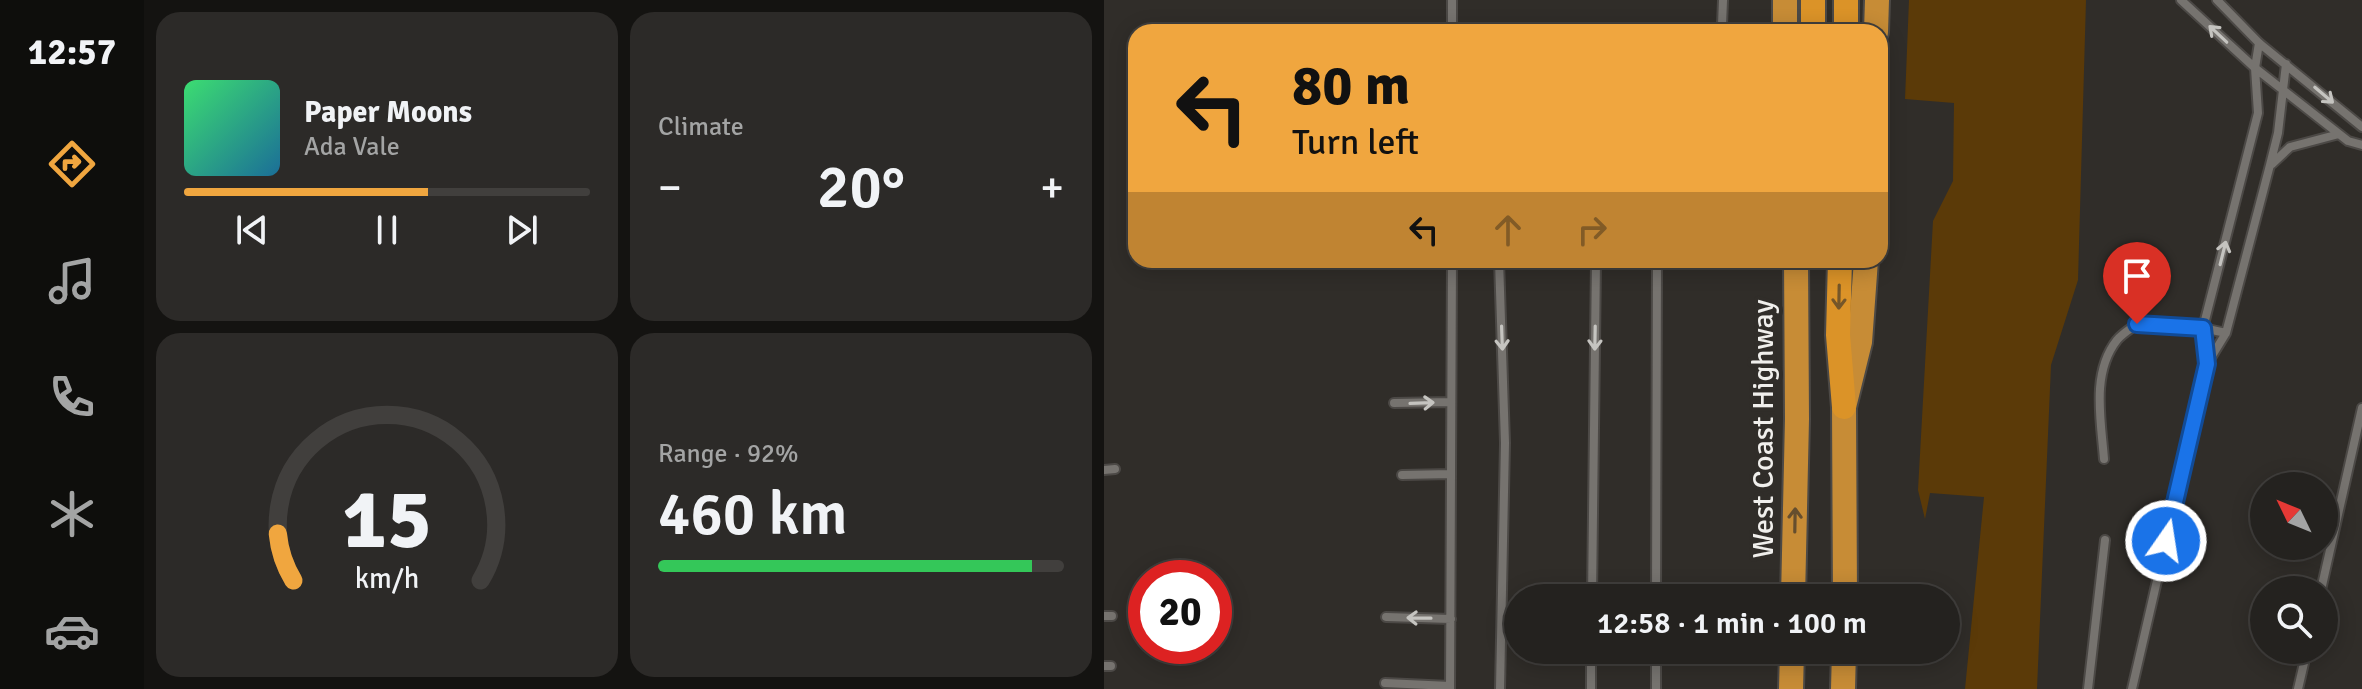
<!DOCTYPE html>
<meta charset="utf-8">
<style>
body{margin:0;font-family:Signika,sans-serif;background:#2c2a28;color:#f1f3f6;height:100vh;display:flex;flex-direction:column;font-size:30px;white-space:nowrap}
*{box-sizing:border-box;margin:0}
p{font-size:26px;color:#a3a4a4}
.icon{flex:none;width:44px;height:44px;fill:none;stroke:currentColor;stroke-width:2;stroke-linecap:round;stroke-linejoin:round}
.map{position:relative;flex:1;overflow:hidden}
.panel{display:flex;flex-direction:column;gap:12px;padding:12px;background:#141311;width:960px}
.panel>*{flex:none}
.guide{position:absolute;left:24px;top:24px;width:760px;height:244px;border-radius:24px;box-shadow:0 4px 20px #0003,0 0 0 2px #413f3d;background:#f0a63f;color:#111;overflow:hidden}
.needle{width:52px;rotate:313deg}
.fabs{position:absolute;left:1146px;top:472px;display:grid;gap:16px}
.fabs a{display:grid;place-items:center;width:88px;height:88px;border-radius:50%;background:#24221f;box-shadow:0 4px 20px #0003,0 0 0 2px #413f3d;font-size:40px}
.speed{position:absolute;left:24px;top:560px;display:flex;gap:16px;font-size:40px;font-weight:700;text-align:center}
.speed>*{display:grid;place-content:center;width:104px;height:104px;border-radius:50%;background:#24221f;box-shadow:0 4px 20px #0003,0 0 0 2px #413f3d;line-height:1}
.speed .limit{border:12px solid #d22;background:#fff;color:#111}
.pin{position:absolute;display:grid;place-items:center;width:68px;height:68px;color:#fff;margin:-82px -34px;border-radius:50% 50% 50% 0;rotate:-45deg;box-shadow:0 0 8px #0007}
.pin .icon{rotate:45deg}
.me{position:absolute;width:88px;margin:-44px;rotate:13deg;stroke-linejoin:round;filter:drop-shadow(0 0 6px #0008)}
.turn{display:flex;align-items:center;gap:28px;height:168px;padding:0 32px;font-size:36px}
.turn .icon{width:104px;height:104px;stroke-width:2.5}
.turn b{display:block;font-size:56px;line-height:68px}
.lanes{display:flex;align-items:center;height:76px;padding:0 32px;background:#0003;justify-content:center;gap:40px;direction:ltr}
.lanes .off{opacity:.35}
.big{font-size:60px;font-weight:600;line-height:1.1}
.panel .widget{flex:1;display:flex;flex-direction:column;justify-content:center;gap:12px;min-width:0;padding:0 28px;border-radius:24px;background:#2c2a28}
.panel .dial{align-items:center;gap:0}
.dial svg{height:208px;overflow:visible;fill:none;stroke:#413f3d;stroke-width:7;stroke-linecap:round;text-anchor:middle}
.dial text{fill:#f1f3f6;stroke:none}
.song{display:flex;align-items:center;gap:24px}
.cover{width:96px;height:96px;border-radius:12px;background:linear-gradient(135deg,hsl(140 70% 55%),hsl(200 70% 35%))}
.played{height:8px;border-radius:4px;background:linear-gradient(90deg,#f0a63f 60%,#413f3d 60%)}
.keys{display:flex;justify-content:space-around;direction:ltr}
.heat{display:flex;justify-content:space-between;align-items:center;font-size:44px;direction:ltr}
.charge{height:12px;border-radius:6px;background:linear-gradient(90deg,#34c759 92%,#413f3d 0)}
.panel .tiles{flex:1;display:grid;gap:12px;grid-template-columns:repeat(2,1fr)}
.trip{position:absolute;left:400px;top:584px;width:456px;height:80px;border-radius:40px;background:#24221f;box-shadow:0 4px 20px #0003,0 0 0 2px #413f3d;font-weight:600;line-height:80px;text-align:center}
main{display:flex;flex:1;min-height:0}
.tab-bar{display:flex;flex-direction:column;width:144px;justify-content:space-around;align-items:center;background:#0e0e0c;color:#a3a4a4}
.tab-bar .icon{width:56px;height:56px}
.tab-bar .selected{color:#f0a63f}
.tab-bar b{font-size:36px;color:#f1f3f6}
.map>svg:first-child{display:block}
.green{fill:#5b3a08}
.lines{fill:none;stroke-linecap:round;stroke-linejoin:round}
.service-casing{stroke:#4c4946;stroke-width:12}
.trunk-casing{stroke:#4c4946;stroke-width:28}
.motorway-casing{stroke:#4c4946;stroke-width:28}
.service{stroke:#76736f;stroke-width:8}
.trunk{stroke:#c78c36;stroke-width:24}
.motorway{stroke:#db9328;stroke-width:24}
.oneway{stroke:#c5c4c0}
.oneway2{stroke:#745629}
.oneway3{stroke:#654e2e}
.route-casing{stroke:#114b97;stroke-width:20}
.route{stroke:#1a73e8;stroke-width:14}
.labels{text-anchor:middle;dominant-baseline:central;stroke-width:8;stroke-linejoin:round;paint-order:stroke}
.street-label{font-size:30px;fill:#f0efec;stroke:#302d29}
</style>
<main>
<nav class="tab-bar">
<b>12:57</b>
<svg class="icon selected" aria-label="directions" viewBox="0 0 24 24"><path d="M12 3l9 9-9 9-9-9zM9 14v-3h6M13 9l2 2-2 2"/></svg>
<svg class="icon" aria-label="music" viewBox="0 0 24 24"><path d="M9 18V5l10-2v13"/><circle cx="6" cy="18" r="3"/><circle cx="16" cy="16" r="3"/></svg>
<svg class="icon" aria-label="phone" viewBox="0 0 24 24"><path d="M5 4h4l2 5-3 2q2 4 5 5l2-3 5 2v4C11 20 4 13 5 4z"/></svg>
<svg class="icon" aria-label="climate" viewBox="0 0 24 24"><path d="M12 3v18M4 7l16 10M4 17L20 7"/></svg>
<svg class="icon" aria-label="car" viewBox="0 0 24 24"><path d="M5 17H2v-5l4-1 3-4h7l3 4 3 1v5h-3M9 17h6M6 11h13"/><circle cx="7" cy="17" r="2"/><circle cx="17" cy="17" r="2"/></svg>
</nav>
<section class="panel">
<div class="tiles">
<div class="widget">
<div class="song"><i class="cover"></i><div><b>Paper Moons</b><p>Ada Vale</p></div></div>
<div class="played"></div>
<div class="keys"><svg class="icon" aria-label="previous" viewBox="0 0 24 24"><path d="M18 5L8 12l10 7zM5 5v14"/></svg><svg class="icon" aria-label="pause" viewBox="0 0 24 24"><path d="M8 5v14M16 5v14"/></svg><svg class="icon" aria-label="next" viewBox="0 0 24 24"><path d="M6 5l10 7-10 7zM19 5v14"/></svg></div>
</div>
<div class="widget"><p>Climate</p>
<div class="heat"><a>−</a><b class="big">20°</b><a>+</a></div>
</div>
<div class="widget dial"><svg viewBox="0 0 100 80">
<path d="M14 69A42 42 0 1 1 86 69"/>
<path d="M14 69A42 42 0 0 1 8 51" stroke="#f0a63f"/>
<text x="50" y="56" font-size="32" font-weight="700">15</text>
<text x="50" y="72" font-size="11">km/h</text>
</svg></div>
<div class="widget"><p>Range · 92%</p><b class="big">460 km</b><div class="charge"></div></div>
</div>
</section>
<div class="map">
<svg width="1258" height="689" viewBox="0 0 1258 689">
<rect width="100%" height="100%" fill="#302d29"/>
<path class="green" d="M 805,0 L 982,0 L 974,280 L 947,365 L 933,689 L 861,689 L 880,497 L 826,493 L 821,519 L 814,490 L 829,221 L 849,181 L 850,103 L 801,99 Z"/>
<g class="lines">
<defs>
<path id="service" d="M 1077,0 L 1151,68 L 1244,141 L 1258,145
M 1113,0 L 1155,43 L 1258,127
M 348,32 L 348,0
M 615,32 L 618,25 L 619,0
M 1168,164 L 1186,147 L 1235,134
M 395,260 L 401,443 L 396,689
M 1103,364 L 1122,333 L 1166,165 L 1174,133 L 1182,64
M 290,403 L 347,402
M 1000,459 C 997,420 987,373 1013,340 C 1018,334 1026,329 1033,324 L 1099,328 L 1122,333
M 0,470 L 11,469
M 298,475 L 347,474
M 1217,590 L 1258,408
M 488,598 L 492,260
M 552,598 L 553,260
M 0,616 L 8,616
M 282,617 L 347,619
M 0,666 L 7,666
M 281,683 L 346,686
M 346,689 L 348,260
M 487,689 L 487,650
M 552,689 L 552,650
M 984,689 L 1001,540
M 1028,689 L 1103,364 L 1099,328 L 1154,113 L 1151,68 L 1155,43
M 1194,689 L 1203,650"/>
<path id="trunk" d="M 681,0 L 681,32
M 772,32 L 773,0
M 689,598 L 693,419 L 692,260
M 741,598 L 740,407 L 756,342 L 762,260
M 687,689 L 688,650
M 739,689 L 740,650"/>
<path id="motorway" d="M 709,32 L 709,0
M 742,32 L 742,0
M 736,260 L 734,335 L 740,407"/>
</defs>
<use href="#service" class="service-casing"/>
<use href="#trunk" class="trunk-casing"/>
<use href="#motorway" class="motorway-casing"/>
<use href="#service" class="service"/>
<use href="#trunk" class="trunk"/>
<use href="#motorway" class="motorway"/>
</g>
<defs><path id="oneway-shaft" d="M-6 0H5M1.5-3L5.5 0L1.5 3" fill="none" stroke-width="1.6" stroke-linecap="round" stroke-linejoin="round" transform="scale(2)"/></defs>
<g class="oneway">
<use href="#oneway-shaft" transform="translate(1114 34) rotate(-137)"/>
<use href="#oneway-shaft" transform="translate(1220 95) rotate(40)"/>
<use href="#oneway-shaft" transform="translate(1119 253) rotate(-76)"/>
<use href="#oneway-shaft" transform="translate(398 338) rotate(88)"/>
<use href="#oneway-shaft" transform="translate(491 338) rotate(91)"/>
<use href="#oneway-shaft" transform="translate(318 403) rotate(-2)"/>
<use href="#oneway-shaft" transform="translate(315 618) rotate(-179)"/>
</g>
<use class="oneway2" href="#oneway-shaft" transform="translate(735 297) rotate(91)"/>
<use class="oneway3" href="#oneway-shaft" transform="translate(691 520) rotate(-89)"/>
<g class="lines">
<defs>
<path id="route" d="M 1033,324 L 1099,328 L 1103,364 L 1062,541"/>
</defs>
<use href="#route" class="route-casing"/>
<use href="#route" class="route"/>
</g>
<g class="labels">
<g class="street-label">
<text transform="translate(659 429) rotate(-90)">West Coast Highway</text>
</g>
</g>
</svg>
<div class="fabs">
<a><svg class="needle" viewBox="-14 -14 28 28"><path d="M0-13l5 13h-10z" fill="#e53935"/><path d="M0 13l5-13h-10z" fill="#a3a4a4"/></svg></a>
<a><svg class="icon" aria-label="search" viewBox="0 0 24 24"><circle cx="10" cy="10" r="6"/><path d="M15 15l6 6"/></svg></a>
</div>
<div class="speed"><div class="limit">20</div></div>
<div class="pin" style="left:1033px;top:324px;background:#d93025"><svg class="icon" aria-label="arrive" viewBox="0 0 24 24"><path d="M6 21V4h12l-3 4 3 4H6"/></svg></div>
<svg class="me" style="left:1062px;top:541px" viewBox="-20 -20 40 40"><circle r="17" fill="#1a73e8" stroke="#fff" stroke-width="3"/><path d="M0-11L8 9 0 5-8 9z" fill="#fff"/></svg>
<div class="trip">12:58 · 1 min · 100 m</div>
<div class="guide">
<div class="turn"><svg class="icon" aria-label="left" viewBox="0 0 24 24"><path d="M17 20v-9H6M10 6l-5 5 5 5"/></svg><div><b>80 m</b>Turn left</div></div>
<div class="lanes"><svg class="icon" aria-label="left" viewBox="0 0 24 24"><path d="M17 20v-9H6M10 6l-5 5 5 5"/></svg><svg class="icon off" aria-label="ahead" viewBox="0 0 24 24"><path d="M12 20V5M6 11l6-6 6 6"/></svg><svg class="icon off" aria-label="right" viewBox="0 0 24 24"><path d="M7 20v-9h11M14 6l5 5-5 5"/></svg></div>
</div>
</div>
</main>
